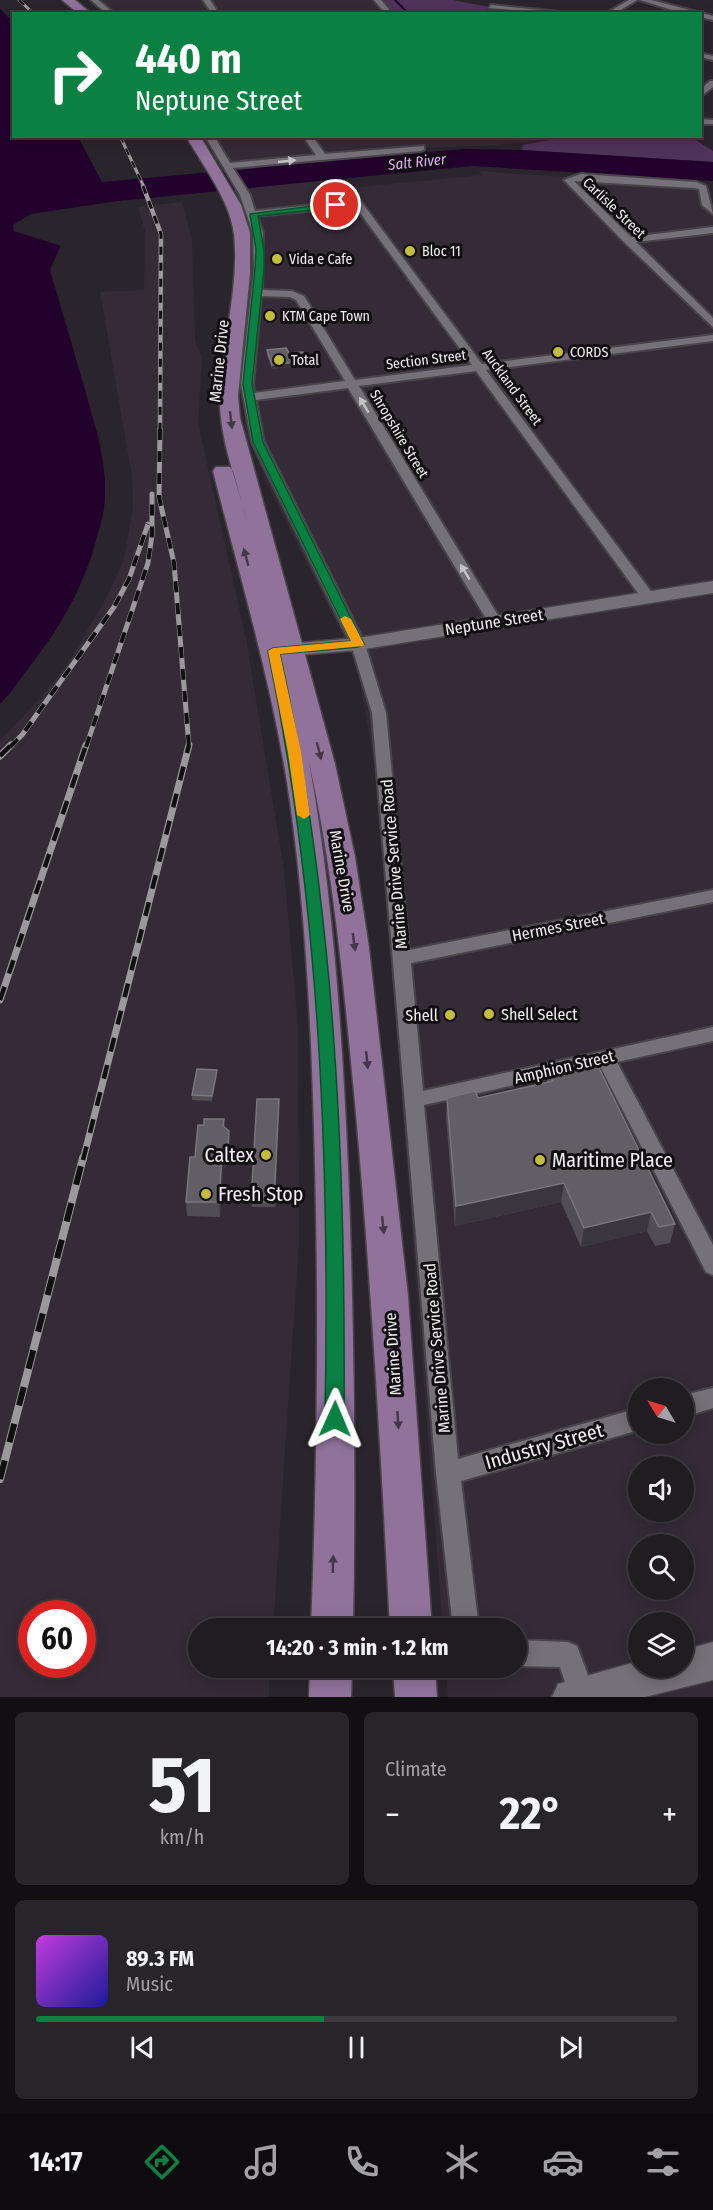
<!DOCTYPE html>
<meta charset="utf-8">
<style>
body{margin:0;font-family:"Fira Sans Condensed",sans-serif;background:#28252a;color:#f1f3f6;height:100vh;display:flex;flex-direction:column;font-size:22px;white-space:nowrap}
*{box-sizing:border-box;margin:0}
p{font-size:20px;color:#a2a1a5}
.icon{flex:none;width:33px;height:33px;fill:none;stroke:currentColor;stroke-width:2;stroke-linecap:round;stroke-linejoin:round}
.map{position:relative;height:1697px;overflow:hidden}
.sheet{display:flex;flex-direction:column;gap:15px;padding:15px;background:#120f12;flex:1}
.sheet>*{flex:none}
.hud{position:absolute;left:12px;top:12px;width:690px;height:126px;border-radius:0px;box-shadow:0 3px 15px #0003,0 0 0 2px #3d3a3f;background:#0b8043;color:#fff;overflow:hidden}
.needle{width:39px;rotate:308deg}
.fabs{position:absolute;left:628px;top:1378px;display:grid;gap:12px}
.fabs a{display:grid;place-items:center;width:66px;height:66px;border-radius:50%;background:#201c21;box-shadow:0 3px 15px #0003,0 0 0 2px #3d3a3f;font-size:30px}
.speed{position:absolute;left:18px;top:1600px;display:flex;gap:12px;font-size:30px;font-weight:700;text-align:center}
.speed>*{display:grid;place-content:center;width:78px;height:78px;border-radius:50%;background:#201c21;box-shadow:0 3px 15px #0003,0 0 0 2px #3d3a3f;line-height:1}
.speed .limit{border:9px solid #d22;background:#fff;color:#111}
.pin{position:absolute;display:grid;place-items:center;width:51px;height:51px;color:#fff;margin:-26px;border:3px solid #fff;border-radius:50%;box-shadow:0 2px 6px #0007}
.me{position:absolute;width:66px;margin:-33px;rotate:1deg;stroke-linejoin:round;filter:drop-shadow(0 0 4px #0008)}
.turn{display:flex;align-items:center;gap:21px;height:126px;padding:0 24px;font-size:27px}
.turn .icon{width:78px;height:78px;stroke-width:2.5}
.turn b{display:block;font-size:42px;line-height:51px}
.big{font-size:45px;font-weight:700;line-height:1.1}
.sheet .card{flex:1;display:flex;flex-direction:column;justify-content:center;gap:9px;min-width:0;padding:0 21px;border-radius:9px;background:#28252a}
.sheet .dial{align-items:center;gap:0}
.dial b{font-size:78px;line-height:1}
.song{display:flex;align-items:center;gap:18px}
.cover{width:72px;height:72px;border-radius:9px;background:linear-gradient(135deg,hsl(290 70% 55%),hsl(240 70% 35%))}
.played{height:6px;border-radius:3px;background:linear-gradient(90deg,#0b8043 45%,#3d3a3f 45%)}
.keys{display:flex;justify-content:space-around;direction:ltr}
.heat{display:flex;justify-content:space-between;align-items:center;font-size:33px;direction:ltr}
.sheet .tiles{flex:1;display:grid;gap:15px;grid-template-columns:1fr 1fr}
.card:last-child{grid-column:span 2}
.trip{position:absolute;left:188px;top:1618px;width:339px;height:60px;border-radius:30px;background:#201c21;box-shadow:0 3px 15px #0003,0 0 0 2px #3d3a3f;font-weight:700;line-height:60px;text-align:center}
.tabs{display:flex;height:96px;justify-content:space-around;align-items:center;background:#0d0b0d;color:#a2a1a5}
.tabs .icon{width:42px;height:42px}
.tabs .on{color:#0b8043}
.tabs b{font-size:27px;color:#f1f3f6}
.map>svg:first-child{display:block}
.built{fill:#342b37;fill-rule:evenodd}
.green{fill:#50335a}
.water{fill:#22012d}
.pier{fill:#2a252c}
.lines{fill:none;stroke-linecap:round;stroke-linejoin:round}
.stream{stroke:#22012d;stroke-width:2}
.street-casing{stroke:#48444a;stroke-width:4}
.secondary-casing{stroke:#48444a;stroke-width:3}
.primary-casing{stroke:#48444a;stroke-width:3}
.street{fill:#767079;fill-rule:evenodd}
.secondary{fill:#767079;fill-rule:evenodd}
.primary{fill:#90729b;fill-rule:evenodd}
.rail-far4-casing{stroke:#9c989d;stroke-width:3}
.rail-far3-casing{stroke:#9c989d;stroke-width:4.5}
.rail-far2-casing{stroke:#9c989d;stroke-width:5}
.rail-far1-casing{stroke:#9c989d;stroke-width:7}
.rail-casing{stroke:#9c989d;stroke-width:8}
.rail-far4{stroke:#120f12;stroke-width:2;stroke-dasharray:7;stroke-linecap:butt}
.rail-far3{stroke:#120f12;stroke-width:3;stroke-dasharray:8;stroke-linecap:butt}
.rail-far2{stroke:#120f12;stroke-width:4;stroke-dasharray:11;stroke-linecap:butt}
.rail-far1{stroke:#120f12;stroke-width:4.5;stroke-dasharray:14;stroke-linecap:butt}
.rail{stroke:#120f12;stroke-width:6;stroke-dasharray:19;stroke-linecap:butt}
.wall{fill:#524d54}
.shaded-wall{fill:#3b363d}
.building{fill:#635e65;stroke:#79757b;stroke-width:1.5}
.oneway{fill:#c6c2c8}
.oneway2{fill:#443749}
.route{fill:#0b8043;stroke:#07532c;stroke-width:1.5}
.slow{fill:#f59e0b}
.poi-dot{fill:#c3bd3e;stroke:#120f12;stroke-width:2}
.labels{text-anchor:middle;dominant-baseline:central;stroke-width:6;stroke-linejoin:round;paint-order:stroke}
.far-street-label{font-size:14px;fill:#f1eef2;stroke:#120f12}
.far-poi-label{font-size:14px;fill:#f1eef2;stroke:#120f12;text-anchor:start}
.far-water-label{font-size:15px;font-style:italic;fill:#e5aef9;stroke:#120f12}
.street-label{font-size:16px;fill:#f1eef2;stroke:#120f12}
.poi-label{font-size:16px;fill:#f1eef2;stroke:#120f12;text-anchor:start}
.near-poi-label{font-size:20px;fill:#f1eef2;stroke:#120f12;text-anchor:start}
.near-street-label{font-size:20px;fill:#f1eef2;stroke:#120f12}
</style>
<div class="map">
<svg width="713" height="1697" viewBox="0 0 713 1697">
<rect width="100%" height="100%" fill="#2a252c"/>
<path class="built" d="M 94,0 L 377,0 L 390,13 L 112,14 Z
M 555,136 L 556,139 L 496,145 L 421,148 L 228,166 L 209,137 Z
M 479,171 L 699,186 L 708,207 L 713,212 L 713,1697 L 448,1697 L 446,1668 L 516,1668 L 516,1629 L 443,1629 L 377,780 L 357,664 L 268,485 L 246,434 L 241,382 L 252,294 L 254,234 L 235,190 L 331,179 L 340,189 L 482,175 ZM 639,1389 L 684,1389 L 684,1434 L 639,1434 ZM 639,1467 L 684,1467 L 684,1512 L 639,1512 ZM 639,1545 L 684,1545 L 684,1590 L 639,1590 ZM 639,1623 L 684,1623 L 684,1668 L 639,1668 Z
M 182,202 L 192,240 L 195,341 L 202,357 L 198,423 L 246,639 L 284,869 L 298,1027 L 299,1244 L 273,1629 L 198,1629 L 198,1668 L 270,1668 L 269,1697 L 0,1697 L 0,741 L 46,692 L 70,660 L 108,595 L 124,559 L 133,508 L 132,476 L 100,292 L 144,290 L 145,231 L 138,207 ZM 32,1614 L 82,1614 L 82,1665 L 32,1665 Z"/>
<path class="green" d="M 380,0 L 453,0 L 489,7 L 484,13 L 394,13 Z
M 555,137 L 691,137 L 713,151 L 713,162 L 522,150 L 523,145 L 555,139 Z"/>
<path class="water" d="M 0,9 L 13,22 L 14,136 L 78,137 L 102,182 L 463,149 L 522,150 L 713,162 L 713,181 L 472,166 L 119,201 L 31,214 L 13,225 L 14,231 L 61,245 L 50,270 C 62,311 74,352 86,393 C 93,420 103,448 105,477 C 111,550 50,654 0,704 Z"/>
<path class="pier" d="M 127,200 L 99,209 L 32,217 L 16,226 L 27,232 L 62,242 L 64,247 L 14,231 L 13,225 L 31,214 Z
M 97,423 L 108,477 L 108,508 L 94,559 L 79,598 L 55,637 L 19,690 L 0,707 L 52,636 L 76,596 L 91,558 L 105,508 L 105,478 Z"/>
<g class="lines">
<path class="stream" d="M 395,0 L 409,14"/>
<defs>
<path id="street" d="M 91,0 L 98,0 L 115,14 L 107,14 Z
M 203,0 L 210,0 L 219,14 L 212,14 Z
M 374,0 L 381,0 L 393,14 L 386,14 Z
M 629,0 L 637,0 L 614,14 L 605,14 Z
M 640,0 L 651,0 L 713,16 L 713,20 L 700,17 L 700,14 L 685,14 Z
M 491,5 L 561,12 L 564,14 L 489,8 Z
M 700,53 L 713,56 L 713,60 L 700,57 Z
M 710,81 L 713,81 L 713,87 L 700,97 L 700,90 Z
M 700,119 L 713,120 L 713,124 L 700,124 Z
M 205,136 L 214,136 L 230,163 L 316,155 L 303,136 L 312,136 L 325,154 L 424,146 L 424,150 L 421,151 L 233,168 L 250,195 L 255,211 L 351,201 L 346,194 L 354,192 L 482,364 L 713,335 L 713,341 L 486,370 L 653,594 L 653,600 L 643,600 L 476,371 L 359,386 L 502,622 L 495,626 L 488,622 L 348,388 L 256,400 L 264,442 L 365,644 L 386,713 L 409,950 L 713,890 L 713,902 L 411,963 L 423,1091 L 713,1027 L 713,1041 L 617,1062 L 713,1245 L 713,1275 L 706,1272 L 600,1066 L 424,1105 L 458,1459 L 639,1408 L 639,1430 L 461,1481 L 479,1629 L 453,1629 L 436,1473 L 372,713 L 351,644 L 252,442 L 241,384 L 254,269 L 253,233 L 240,195 ZM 355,206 L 472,365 L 355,380 L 304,296 L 292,291 L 262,290 L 263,233 L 257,216 ZM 261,296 L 290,297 L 296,300 L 345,381 L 254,393 L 253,384 Z
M 581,174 L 696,182 L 706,186 L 713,214 L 702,205 L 699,189 L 694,188 L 574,181 L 631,237 L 713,227 L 713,233 L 636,242 L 713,318 L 713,327 L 624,242 L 564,180 Z
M 713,1388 L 713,1408 L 684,1417 L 684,1395 Z
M 516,1640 L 568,1642 L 577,1646 L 595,1694 L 594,1697 L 570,1697 L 560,1667 L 516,1666 Z"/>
<path id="secondary" d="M 713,581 L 713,593 L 358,650 L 274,657 L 267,655 L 264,651 L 267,647 L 274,645 L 358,638 Z
M 713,1642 L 713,1680 L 645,1697 L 552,1697 L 558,1684 L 639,1661 L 639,1668 L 684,1668 L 684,1650 Z"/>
<path id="primary" d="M 62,0 L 75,0 L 92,14 L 79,14 Z
M 186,136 L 200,136 L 241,205 L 250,233 L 250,273 L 238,396 L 240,418 L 335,764 L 355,857 L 369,948 L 408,1296 L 432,1629 L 390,1629 C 381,1453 371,1278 355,1103 C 344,989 334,874 309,762 C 333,896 342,1031 348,1167 C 354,1321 356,1475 353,1629 L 311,1629 C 317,1474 319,1320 315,1165 C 312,1044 307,923 290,802 C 274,690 241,581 213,471 L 216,467 L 230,467 L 233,471 L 247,521 C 237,482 219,438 220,397 C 221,343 240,288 234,234 C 230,200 203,166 186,136 Z
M 310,1668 L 352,1668 L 351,1697 L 309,1697 Z
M 393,1668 L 435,1668 L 437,1697 L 395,1697 Z"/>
</defs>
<use href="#street" class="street-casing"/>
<use href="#secondary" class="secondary-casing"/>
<use href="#primary" class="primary-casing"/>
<use href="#street" class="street"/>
<use href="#secondary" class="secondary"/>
<use href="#primary" class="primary"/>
<defs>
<path id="rail-far4" d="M 19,0 L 34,14
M 120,136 L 144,187"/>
<path id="rail-far3" d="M 143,186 L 161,234 L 160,430"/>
<path id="rail-far2" d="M 160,429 L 159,497 L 174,563 L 189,747
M 10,747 L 22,735 L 114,607 L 129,579 L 148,524
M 86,747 L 148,563 L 152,535 L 152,494"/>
<path id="rail-far1" d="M 0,756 L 11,745
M 0,1000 L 86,745
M 83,1160 L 189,745"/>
<path id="rail" d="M 0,1479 L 83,1158"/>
</defs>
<use href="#rail-far4" class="rail-far4-casing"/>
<use href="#rail-far3" class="rail-far3-casing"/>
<use href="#rail-far2" class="rail-far2-casing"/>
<use href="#rail-far1" class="rail-far1-casing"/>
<use href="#rail" class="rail-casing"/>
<use href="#rail-far4" class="rail-far4"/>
<use href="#rail-far3" class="rail-far3"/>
<use href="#rail-far2" class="rail-far2"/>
<use href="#rail-far1" class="rail-far1"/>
<use href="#rail" class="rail"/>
</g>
<path class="wall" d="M 267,350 L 289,353 L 304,365 L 272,369 L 267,355 Z
M 548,1072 L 675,1224 L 670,1243 L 655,1246 L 647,1231 L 581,1247 L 561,1202 L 455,1226 L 446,1117 L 447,1098 L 478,1098 L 547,1082 Z
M 217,1075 L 212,1101 L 192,1100 L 192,1095 Z
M 279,1099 L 275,1207 L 252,1207 L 251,1202 Z
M 224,1119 L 225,1127 L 230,1146 L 230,1162 L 223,1169 L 220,1217 L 187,1216 L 186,1202 L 195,1157 Z"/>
<path class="shaded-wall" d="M 304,361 L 304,365 L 272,369 L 272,365 Z
M 217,1070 L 217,1075 L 212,1101 L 212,1096 Z
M 229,1131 L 230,1146 L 230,1162 L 223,1169 L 220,1217 L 219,1202 L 222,1154 Z
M 564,1183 L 561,1202 L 455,1226 L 456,1206 Z
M 651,1212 L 647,1231 L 581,1247 L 584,1228 Z"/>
<path class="building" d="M 286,348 L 289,353 L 303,352 L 304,361 L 272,365 L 267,350 Z
M 596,1062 L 675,1224 L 659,1227 L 651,1212 L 584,1228 L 564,1183 L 456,1206 L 447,1098 L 475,1091 L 478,1098 L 553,1081 L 548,1072 Z
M 197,1069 L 217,1070 L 212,1096 L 192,1095 Z
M 257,1099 L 279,1099 L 274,1202 L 251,1202 Z
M 204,1119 L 224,1119 L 223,1126 L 229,1131 L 228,1148 L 222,1154 L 219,1202 L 186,1202 L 190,1157 L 195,1157 L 198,1125 L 204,1125 Z"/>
<defs><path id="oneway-solid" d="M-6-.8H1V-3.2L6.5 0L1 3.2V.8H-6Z" transform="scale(1.5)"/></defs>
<g class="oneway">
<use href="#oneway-solid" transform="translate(287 161) rotate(-6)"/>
<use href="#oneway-solid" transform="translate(364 405) rotate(-121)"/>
<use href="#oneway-solid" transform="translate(465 572) rotate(-121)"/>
</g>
<g class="oneway2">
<use href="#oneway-solid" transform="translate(231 420) rotate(83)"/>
<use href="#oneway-solid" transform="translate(246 557) rotate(-105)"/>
<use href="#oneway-solid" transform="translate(319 751) rotate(76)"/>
<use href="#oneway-solid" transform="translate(354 942) rotate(82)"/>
<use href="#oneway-solid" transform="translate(367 1060) rotate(84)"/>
<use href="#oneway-solid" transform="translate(383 1225) rotate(84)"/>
<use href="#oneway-solid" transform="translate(398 1420) rotate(86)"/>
<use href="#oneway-solid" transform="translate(333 1564) rotate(-89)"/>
</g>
<path class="route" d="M 336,203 L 339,207 L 258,216 L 264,250 L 264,269 L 252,384 L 263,442 L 364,644 L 358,647 L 280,654 C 335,905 346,1162 344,1419 L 342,1425 L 335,1428 L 328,1425 L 325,1419 C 330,1161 320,904 268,651 L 273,648 L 351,641 L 253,442 L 243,384 L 255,269 L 256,250 L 250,214 Z"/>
<path class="slow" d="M 345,616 L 351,619 L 364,644 L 363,646 L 280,654 L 301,752 L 310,815 L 304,819 L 297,815 L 288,752 L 268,651 L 273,648 L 351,641 L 340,619 Z"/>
<g class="poi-dot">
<circle cx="410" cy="251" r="6"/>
<circle cx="277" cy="259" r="6"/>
<circle cx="270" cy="316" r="6"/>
<circle cx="558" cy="352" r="6"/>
<circle cx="279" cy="360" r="6"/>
<circle cx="489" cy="1014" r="6"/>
<circle cx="450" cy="1015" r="6"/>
<circle cx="266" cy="1155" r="6"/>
<circle cx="540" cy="1160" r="6"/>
<circle cx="206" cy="1194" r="6"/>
</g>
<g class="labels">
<g class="far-street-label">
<text transform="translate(614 208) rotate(44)">Carlisle Street</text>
<text transform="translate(426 360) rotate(-7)">Section Street</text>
<text transform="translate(512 387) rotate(54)">Auckland Street</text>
<text transform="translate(399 434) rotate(59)">Shropshire Street</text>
</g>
<g class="far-poi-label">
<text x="422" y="251">Bloc 11</text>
<text x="289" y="259">Vida e Cafe</text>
<text x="282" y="316">KTM Cape Town</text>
<text x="570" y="352">CORDS</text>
<text x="291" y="360">Total</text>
</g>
<g class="far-water-label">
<text transform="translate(417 162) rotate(-6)">Salt River</text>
</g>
<g class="street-label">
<text transform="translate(219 361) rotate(-84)">Marine Drive</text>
<text transform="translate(494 622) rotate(-9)">Neptune Street</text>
<text transform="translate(394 864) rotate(-95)">Marine Drive Service Road</text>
<text transform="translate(342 871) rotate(80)">Marine Drive</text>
<text transform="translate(558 927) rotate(-11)">Hermes Street</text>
<text transform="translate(564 1067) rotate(-13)">Amphion Street</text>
<text transform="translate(437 1348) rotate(-95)">Marine Drive Service Road</text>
<text transform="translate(393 1354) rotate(-94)">Marine Drive</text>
</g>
<g class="poi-label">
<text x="501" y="1014">Shell Select</text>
<text x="438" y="1015" text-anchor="end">Shell</text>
</g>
<g class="near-poi-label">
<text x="254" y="1155" text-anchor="end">Caltex</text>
<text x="552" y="1160">Maritime Place</text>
<text x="218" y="1194">Fresh Stop</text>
</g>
<g class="near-street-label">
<text transform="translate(544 1446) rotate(-16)">Industry Street</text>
</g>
</g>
</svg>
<div class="fabs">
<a><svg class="needle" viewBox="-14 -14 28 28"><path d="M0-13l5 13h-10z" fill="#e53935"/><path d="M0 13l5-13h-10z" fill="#a2a1a5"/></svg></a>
<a><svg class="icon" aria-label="sound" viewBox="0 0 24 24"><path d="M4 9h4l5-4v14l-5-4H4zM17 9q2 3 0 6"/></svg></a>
<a><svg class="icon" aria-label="search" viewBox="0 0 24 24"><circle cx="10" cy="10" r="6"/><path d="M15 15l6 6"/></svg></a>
<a><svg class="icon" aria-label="layers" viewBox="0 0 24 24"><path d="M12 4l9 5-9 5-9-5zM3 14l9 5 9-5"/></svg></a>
</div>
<div class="speed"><div class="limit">60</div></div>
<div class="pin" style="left:336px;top:205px;background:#d93025"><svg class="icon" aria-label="arrive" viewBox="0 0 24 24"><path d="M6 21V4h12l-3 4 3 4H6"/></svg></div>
<svg class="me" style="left:335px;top:1419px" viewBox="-20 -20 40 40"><path d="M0-17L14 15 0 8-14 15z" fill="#0b8043" stroke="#fff" stroke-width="4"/></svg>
<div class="trip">14:20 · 3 min · 1.2 km</div>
<div class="hud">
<div class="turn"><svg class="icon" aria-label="right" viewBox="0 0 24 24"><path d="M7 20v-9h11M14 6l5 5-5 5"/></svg><div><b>440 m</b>Neptune Street</div></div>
</div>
</div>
<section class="sheet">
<div class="tiles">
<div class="card dial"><b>51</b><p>km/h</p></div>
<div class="card"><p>Climate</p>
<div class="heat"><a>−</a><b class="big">22°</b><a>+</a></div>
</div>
<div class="card">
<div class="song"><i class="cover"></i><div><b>89.3 FM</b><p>Music</p></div></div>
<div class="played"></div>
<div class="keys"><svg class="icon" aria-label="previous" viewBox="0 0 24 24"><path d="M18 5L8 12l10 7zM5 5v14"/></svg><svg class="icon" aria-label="pause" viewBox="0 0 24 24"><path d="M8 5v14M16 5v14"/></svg><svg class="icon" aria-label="next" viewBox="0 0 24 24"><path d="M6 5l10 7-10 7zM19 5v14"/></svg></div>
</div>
</div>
</section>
<nav class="tabs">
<b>14:17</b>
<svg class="icon on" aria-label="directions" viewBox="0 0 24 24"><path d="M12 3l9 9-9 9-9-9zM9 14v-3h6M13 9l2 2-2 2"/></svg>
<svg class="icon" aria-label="music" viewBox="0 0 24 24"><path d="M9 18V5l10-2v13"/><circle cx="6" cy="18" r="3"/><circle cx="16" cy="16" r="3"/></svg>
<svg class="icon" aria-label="phone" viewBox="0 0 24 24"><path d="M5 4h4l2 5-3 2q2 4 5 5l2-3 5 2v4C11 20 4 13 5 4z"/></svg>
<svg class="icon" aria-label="climate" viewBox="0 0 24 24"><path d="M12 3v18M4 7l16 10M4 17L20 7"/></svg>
<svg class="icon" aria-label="car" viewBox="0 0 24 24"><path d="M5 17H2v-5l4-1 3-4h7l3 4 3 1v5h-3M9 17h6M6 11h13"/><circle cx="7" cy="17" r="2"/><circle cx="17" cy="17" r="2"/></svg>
<svg class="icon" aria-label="filters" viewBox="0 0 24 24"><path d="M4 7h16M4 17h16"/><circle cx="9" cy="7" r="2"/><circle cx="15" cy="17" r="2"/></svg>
</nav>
